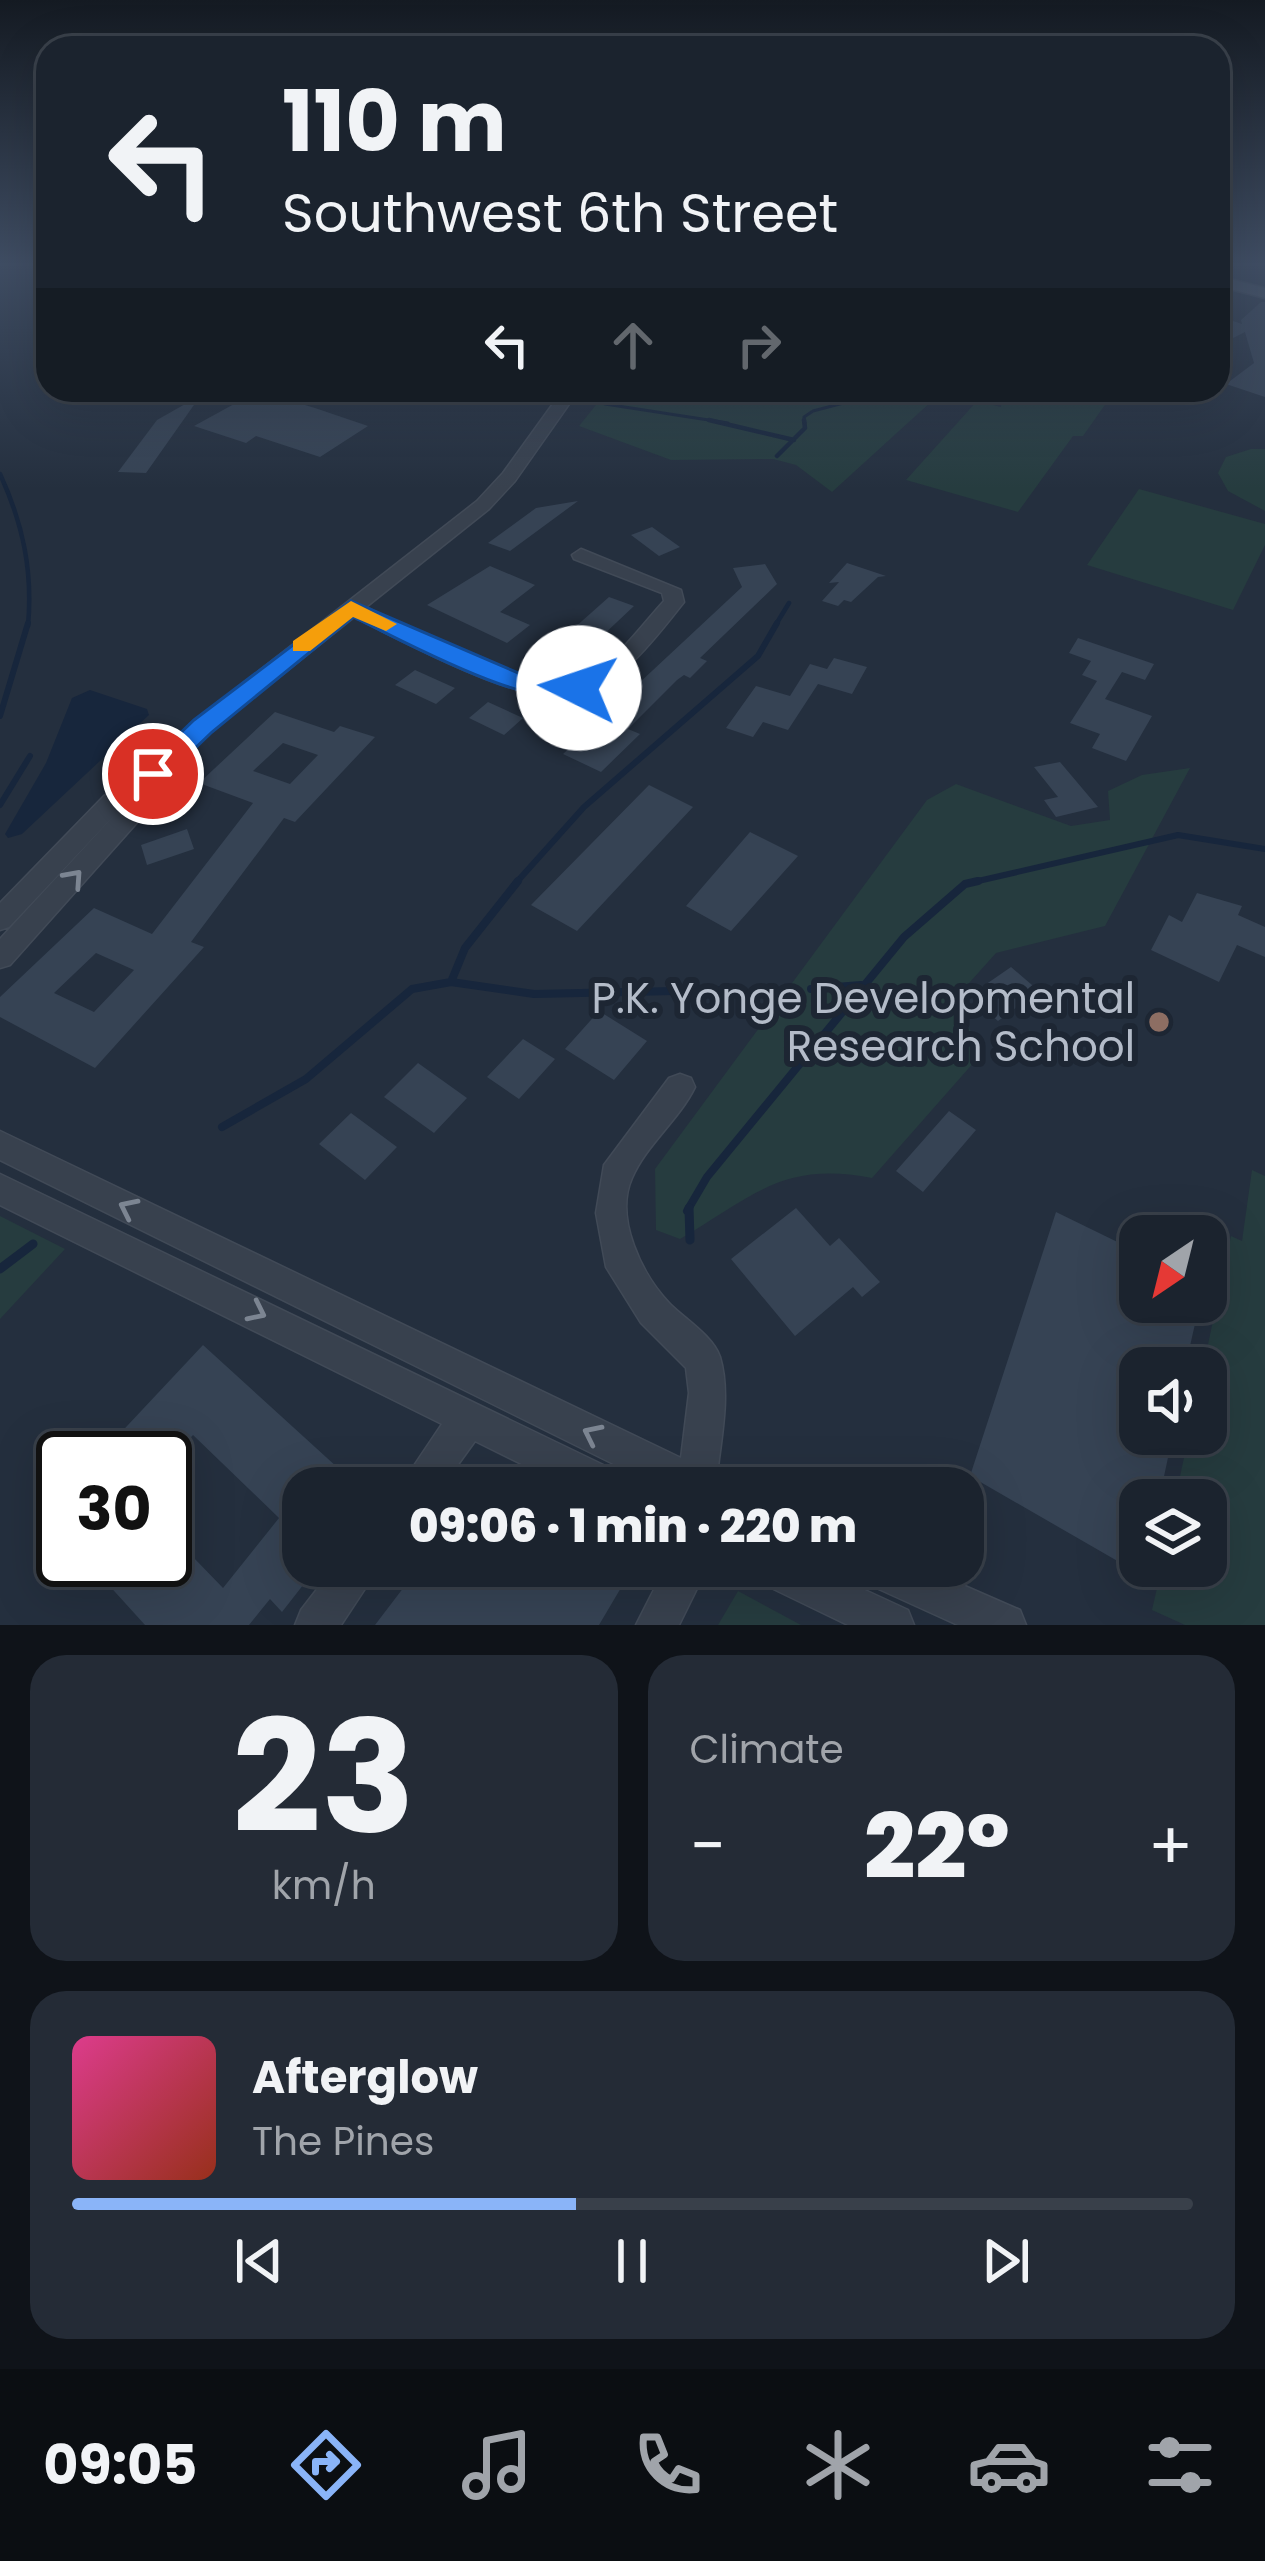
<!DOCTYPE html>
<meta charset="utf-8">
<style>
body{margin:0;font-family:Poppins,sans-serif;background:#242b36;color:#f1f3f6;height:100vh;display:flex;flex-direction:column;font-size:45px;white-space:nowrap}
*{box-sizing:border-box;margin:0}
p{font-size:39px;color:#a0a4aa}
.icon{flex:none;width:66px;height:66px;fill:none;stroke:currentColor;stroke-width:2;stroke-linecap:round;stroke-linejoin:round}
.map{position:relative;height:1625px;overflow:hidden}
.details{display:flex;flex-direction:column;gap:30px;padding:30px;background:#0f1319;flex:1}
.details>*{flex:none}
.guide{position:absolute;left:36px;top:36px;width:1194px;height:366px;border-radius:36px;box-shadow:0 12px 48px #0002,0 0 0 3px #39404a;background:#1b232e;color:#f1f3f6;overflow:hidden}
.needle{width:78px;rotate:215deg}
.fabs{position:absolute;left:1119px;top:1215px;display:grid;gap:24px}
.fabs a{display:grid;place-items:center;width:108px;height:108px;border-radius:24px;background:#1b232e;box-shadow:0 12px 48px #0002,0 0 0 3px #39404a;font-size:60px}
.speed{position:absolute;left:36px;top:1431px;display:flex;gap:24px;font-size:60px;font-weight:700;text-align:center}
.speed>*{display:grid;place-content:center;width:156px;height:156px;border-radius:50%;background:#1b232e;box-shadow:0 12px 48px #0002,0 0 0 3px #39404a;line-height:1}
.speed .limit{border:6px solid #111;border-radius:18px;background:#fff;color:#111}
.pin{position:absolute;display:grid;place-items:center;width:102px;height:102px;color:#fff;margin:-51px;border:6px solid #fff;border-radius:50%;box-shadow:0 3px 12px #0007}
.me{position:absolute;width:132px;margin:-66px;rotate:274deg;stroke-linejoin:round;filter:drop-shadow(0 0 9px #0008)}
.turn{display:flex;align-items:center;gap:42px;height:252px;padding:0 48px;font-size:54px}
.turn .icon{width:156px;height:156px;stroke-width:2.5}
.turn b{display:block;font-size:84px;line-height:102px}
.lanes{display:flex;align-items:center;height:114px;padding:0 48px;background:#0003;justify-content:center;gap:60px;direction:ltr}
.lanes .off{opacity:.35}
.big{font-size:90px;font-weight:800;line-height:1.1}
.details .widget{flex:1;display:flex;flex-direction:column;justify-content:center;gap:18px;min-width:0;padding:0 42px;border-radius:36px;background:#242b36}
.details .dial{align-items:center;gap:0}
.dial b{font-size:156px;line-height:1}
.song{display:flex;align-items:center;gap:36px}
.cover{width:144px;height:144px;border-radius:18px;background:linear-gradient(135deg,hsl(330 70% 55%),hsl(10 70% 35%))}
.played{height:12px;border-radius:6px;background:linear-gradient(90deg,#8ab4f8 45%,#39404a 45%)}
.keys{display:flex;justify-content:space-around;direction:ltr}
.heat{display:flex;justify-content:space-between;align-items:center;font-size:66px;direction:ltr}
.details .tiles{flex:1;display:grid;gap:30px;grid-template-columns:1fr 1fr}
.widget:last-child{grid-column:span 2}
.trip{position:absolute;left:282px;top:1467px;width:702px;height:120px;border-radius:36px;background:#1b232e;box-shadow:0 12px 48px #0002,0 0 0 3px #39404a;font-weight:800;line-height:120px;text-align:center}
.tab-bar{display:flex;height:192px;justify-content:space-around;align-items:center;background:#0b0e12;color:#a0a4aa}
.tab-bar .icon{width:84px;height:84px}
.tab-bar .selected{color:#8ab4f8}
.tab-bar b{font-size:54px;color:#f1f3f6}
.map>svg:first-child{display:block}
.green{fill:#263c3f}
.water{fill:#17263c}
.lines{fill:none;stroke-linecap:round;stroke-linejoin:round}
.stream-far4{stroke:#17263c;stroke-width:3}
.stream-far3{stroke:#17263c;stroke-width:4.5}
.stream-far2{stroke:#17263c;stroke-width:6}
.stream-far1{stroke:#17263c;stroke-width:8}
.stream{stroke:#17263c;stroke-width:9}
.building{fill:#364354;fill-rule:evenodd}
.minor-casing{stroke:#414a57;stroke-width:3}
.major-casing{stroke:#414a57;stroke-width:3}
.minor{fill:#38414e;fill-rule:evenodd}
.major{fill:#56606e;fill-rule:evenodd}
.oneway{stroke:#7c8592}
.route{fill:#1a73e8;stroke:#114b97;stroke-width:3}
.slow{fill:#f59e0b}
.education-dot{fill:#8d6e63;stroke:#1d2633;stroke-width:4.5}
.labels{text-anchor:middle;dominant-baseline:central;stroke-width:12;stroke-linejoin:round;paint-order:stroke}
.poi-label{font-size:42px;fill:#b4bcc9;stroke:#1d2633;text-anchor:end}
</style>
<div class="map">
<svg width="1265" height="1625" viewBox="0 0 1265 1625">
<rect width="100%" height="100%" fill="#242f3e"/>
<path class="green" d="M 608,390 L 719,397 L 769,390 L 944,390 L 832,492 L 796,465 L 773,459 L 671,460 L 579,426 Z
M 1002,390 L 1075,390 L 1107,402 L 1083,436 L 1073,436 L 1018,512 L 906,480 L 977,401 L 1001,407 Z
M 1251,449 L 1265,449 L 1265,511 L 1228,491 L 1218,473 L 1226,457 Z
M 1139,489 L 1265,524 L 1265,545 L 1233,610 L 1087,565 Z
M 1190,768 L 1105,926 L 996,953 L 953,1001 L 983,1052 L 872,1178 C 783,1161 753,1196 680,1239 L 656,1230 L 655,1169 L 927,800 L 956,784 L 1071,826 L 1110,820 L 1108,791 L 1142,775 Z
M 1252,1170 L 1265,1176 L 1265,1625 L 1185,1625 L 1152,1610 L 1162,1566 L 1206,1566 L 1206,1500 L 1175,1500 L 1189,1434 L 1206,1434 L 1203,1368 L 1231,1236 L 1242,1241 Z
M 0,1216 L 65,1249 L 0,1319 Z
M 738,1591 L 801,1625 L 718,1625 Z"/>
<path class="water" d="M 90,690 L 147,709 L 149,715 L 22,834 L 8,838 L 5,834 L 46,763 L 72,698 Z"/>
<g class="lines">
<path class="stream-far4" d="M 605,404 L 728,423
M 805,423 L 804,417 L 813,411 L 893,390"/>
<path class="stream-far3" d="M 709,420 L 794,440
M 777,456 L 805,428 L 804,420
M 0,474 C 23,524 33,571 28,626
M 775,626 L 789,603"/>
<path class="stream-far2" d="M 0,716 L 28,623
M 0,805 L 30,756
M 515,884 L 584,807 L 758,656 L 777,623
M 965,884 L 1178,835 L 1265,849"/>
<path class="stream-far1" d="M 451,982 L 465,948 L 518,881
M 811,989 L 861,985
M 222,1127 L 306,1079 L 412,989 L 451,982 L 534,994 L 720,990
M 687,1211 L 707,1177 L 904,937 L 965,884 L 978,881"/>
<path class="stream" d="M 689,1208 L 690,1240
M 0,1269 L 33,1244"/>
</g>
<path class="building" d="M 1261,302 L 1265,302 L 1265,397 L 1226,384 L 1254,363 L 1245,332 L 1233,338 L 1218,332 L 1218,316 L 1242,324 L 1241,320 Z
M 258,391 L 315,408 L 368,426 L 320,457 L 256,436 L 246,443 L 194,426 Z
M 201,395 L 146,473 L 118,472 L 157,420 Z
M 578,501 L 510,551 L 488,543 L 536,508 Z
M 652,527 L 680,547 L 659,556 L 631,535 Z
M 847,563 L 886,576 L 878,577 L 851,602 L 844,600 L 838,606 L 822,601 L 839,582 L 829,583 Z
M 765,564 L 777,584 L 700,658 L 707,661 L 690,678 L 684,675 L 677,680 L 628,729 L 640,734 L 601,772 L 563,754 L 742,587 L 733,568 Z
M 490,566 L 535,585 L 500,612 L 530,625 L 507,643 L 427,605 Z
M 609,597 L 634,606 L 582,655 L 555,645 Z
M 1078,638 L 1154,664 L 1145,680 L 1122,672 L 1105,699 L 1152,716 L 1126,761 L 1092,748 L 1100,734 L 1070,723 L 1097,681 L 1082,675 L 1091,661 L 1069,653 Z
M 834,658 L 867,667 L 852,694 L 818,684 L 788,730 L 763,722 L 753,737 L 726,728 L 756,686 L 790,696 L 810,664 L 827,669 Z
M 415,670 L 455,688 L 436,704 L 395,685 Z
M 488,702 L 523,718 L 504,735 L 469,718 Z
M 275,712 L 334,732 L 340,726 L 375,737 L 295,822 L 284,818 L 191,942 L 204,947 L 95,1068 L 0,1017 L 0,997 L 94,908 L 152,934 L 253,803 L 199,783 ZM 283,743 L 318,755 L 290,784 L 253,771 ZM 96,953 L 134,970 L 94,1012 L 54,993 Z
M 1060,762 L 1098,807 L 1056,817 L 1044,800 L 1058,797 L 1034,767 Z
M 649,785 L 693,807 L 577,931 L 531,905 Z
M 187,829 L 194,849 L 147,865 L 141,845 Z
M 750,832 L 798,856 L 731,931 L 686,906 Z
M 1197,893 L 1242,906 L 1238,915 L 1265,927 L 1265,957 L 1237,945 L 1219,982 L 1151,950 L 1169,915 L 1182,922 Z
M 1011,967 L 1039,991 L 998,1021 L 969,996 Z
M 599,1011 L 647,1041 L 614,1080 L 565,1049 Z
M 523,1039 L 555,1059 L 519,1099 L 487,1077 Z
M 418,1063 L 467,1098 L 434,1133 L 384,1097 Z
M 949,1111 L 976,1130 L 923,1192 L 896,1171 Z
M 351,1113 L 397,1147 L 365,1180 L 319,1144 Z
M 796,1208 L 830,1246 L 839,1238 L 880,1282 L 862,1297 L 853,1287 L 795,1336 L 731,1259 Z
M 1056,1212 L 1140,1253 L 1140,1302 L 1200,1302 L 1185,1368 L 1140,1368 L 1140,1434 L 1173,1434 L 1159,1500 L 1140,1500 L 1140,1574 L 970,1476 Z
M 203,1345 L 360,1488 L 303,1488 L 303,1566 L 318,1566 L 282,1612 L 270,1599 L 249,1625 L 145,1625 L 86,1560 L 165,1560 L 165,1528 L 223,1588 L 279,1518 L 193,1435 L 172,1458 L 128,1458 L 112,1442 Z
M 420,1566 L 548,1566 L 562,1577 L 569,1566 L 607,1566 L 625,1581 L 599,1625 L 375,1625 Z"/>
<g class="lines">
<defs>
<path id="minor" d="M 563,390 L 579,390 L 515,481 L 489,509 L 366,607 C 408,628 531,696 574,682 C 611,670 639,628 664,601 L 662,593 L 574,559 L 572,555 L 581,549 L 681,590 L 684,602 C 658,635 622,683 581,695 C 525,710 406,642 354,617 L 211,731 L 145,795 L 142,817 L 10,965 L 0,968 L 0,939 L 122,807 L 9,927 L 0,930 L 0,903 L 104,796 L 125,787 L 195,721 L 477,501 L 503,473 Z
M 680,1074 L 691,1078 L 695,1087 C 679,1120 646,1145 632,1178 C 614,1218 642,1275 670,1304 C 685,1319 713,1336 720,1357 C 731,1394 721,1438 717,1476 L 722,1488 L 662,1488 L 0,1160 L 0,1131 L 681,1458 L 689,1393 L 686,1368 L 641,1323 L 606,1267 L 596,1213 L 604,1165 L 669,1078 Z
M 0,1174 L 624,1475 L 630,1488 L 570,1488 L 475,1441 L 441,1488 L 399,1488 L 442,1424 L 0,1205 Z
M 335,1566 L 380,1566 L 341,1625 L 295,1625 L 301,1610 Z
M 666,1566 L 708,1566 L 679,1625 L 636,1625 Z
M 749,1566 L 813,1566 L 908,1610 L 914,1625 L 848,1625 L 755,1580 Z
M 853,1566 L 919,1566 L 1020,1610 L 1026,1625 L 958,1625 L 859,1580 Z"/>
<path id="major" d="M 1218,276 L 1265,288 L 1265,298 L 1218,286 Z"/>
</defs>
<use href="#minor" class="minor-casing"/>
<use href="#major" class="major-casing"/>
<use href="#minor" class="minor"/>
<use href="#major" class="major"/>
</g>
<defs><path id="oneway-chevron" d="M-2-3.5L2.5 0L-2 3.5" fill="none" stroke-width="1.6" stroke-linecap="round" stroke-linejoin="round" transform="scale(3)"/></defs>
<g class="oneway">
<use href="#oneway-chevron" transform="translate(74 878) rotate(-48)"/>
<use href="#oneway-chevron" transform="translate(128 1208) rotate(-154)"/>
<use href="#oneway-chevron" transform="translate(257 1312) rotate(26)"/>
<use href="#oneway-chevron" transform="translate(592 1434) rotate(-154)"/>
</g>
<linearGradient id="sky" x2="0" y2="1"><stop stop-color="#141a22"/><stop offset="0.54" stop-color="#3f4d63"/><stop offset="1" stop-color="#3f4d63" stop-opacity="0"/></linearGradient>
<rect width="1265" height="489" fill="url(#sky)"/>
<path class="route" d="M 351,601 L 537,681 L 565,685 L 579,681 L 591,688 C 553,726 399,638 353,617 L 212,732 L 162,780 L 144,780 L 140,774 L 144,768 L 194,720 Z"/>
<path class="slow" d="M 351,601 L 397,624 L 386,631 L 353,617 L 310,651 L 293,651 L 293,641 Z"/>
<circle class="education-dot" cx="1159" cy="1022" r="12"/>
<g class="labels">
<g class="poi-label">
<text x="1135" y="998">P.K. Yonge Developmental<tspan x="1135" dy="48">Research School</tspan></text>
</g>
</g>
</svg>
<div class="fabs">
<a><svg class="needle" viewBox="-14 -14 28 28"><path d="M0-13l5 13h-10z" fill="#e53935"/><path d="M0 13l5-13h-10z" fill="#a0a4aa"/></svg></a>
<a><svg class="icon" aria-label="sound" viewBox="0 0 24 24"><path d="M4 9h4l5-4v14l-5-4H4zM17 9q2 3 0 6"/></svg></a>
<a><svg class="icon" aria-label="layers" viewBox="0 0 24 24"><path d="M12 4l9 5-9 5-9-5zM3 14l9 5 9-5"/></svg></a>
</div>
<div class="speed"><div class="limit">30</div></div>
<div class="pin" style="left:153px;top:774px;background:#d93025"><svg class="icon" aria-label="arrive" viewBox="0 0 24 24"><path d="M6 21V4h12l-3 4 3 4H6"/></svg></div>
<svg class="me" style="left:579px;top:688px" viewBox="-20 -20 40 40"><circle r="19" fill="#fff"/><path d="M0-13L10 11 0 6-10 11z" fill="#1a73e8"/></svg>
<div class="trip">09:06 · 1 min · 220 m</div>
<div class="guide">
<div class="turn"><svg class="icon" aria-label="left" viewBox="0 0 24 24"><path d="M17 20v-9H6M10 6l-5 5 5 5"/></svg><div><b>110 m</b>Southwest 6th Street</div></div>
<div class="lanes"><svg class="icon" aria-label="left" viewBox="0 0 24 24"><path d="M17 20v-9H6M10 6l-5 5 5 5"/></svg><svg class="icon off" aria-label="ahead" viewBox="0 0 24 24"><path d="M12 20V5M6 11l6-6 6 6"/></svg><svg class="icon off" aria-label="right" viewBox="0 0 24 24"><path d="M7 20v-9h11M14 6l5 5-5 5"/></svg></div>
</div>
</div>
<section class="details">
<div class="tiles">
<div class="widget dial"><b>23</b><p>km/h</p></div>
<div class="widget"><p>Climate</p>
<div class="heat"><a>−</a><b class="big">22°</b><a>+</a></div>
</div>
<div class="widget">
<div class="song"><i class="cover"></i><div><b>Afterglow</b><p>The Pines</p></div></div>
<div class="played"></div>
<div class="keys"><svg class="icon" aria-label="previous" viewBox="0 0 24 24"><path d="M18 5L8 12l10 7zM5 5v14"/></svg><svg class="icon" aria-label="pause" viewBox="0 0 24 24"><path d="M8 5v14M16 5v14"/></svg><svg class="icon" aria-label="next" viewBox="0 0 24 24"><path d="M6 5l10 7-10 7zM19 5v14"/></svg></div>
</div>
</div>
</section>
<nav class="tab-bar">
<b>09:05</b>
<svg class="icon selected" aria-label="directions" viewBox="0 0 24 24"><path d="M12 3l9 9-9 9-9-9zM9 14v-3h6M13 9l2 2-2 2"/></svg>
<svg class="icon" aria-label="music" viewBox="0 0 24 24"><path d="M9 18V5l10-2v13"/><circle cx="6" cy="18" r="3"/><circle cx="16" cy="16" r="3"/></svg>
<svg class="icon" aria-label="phone" viewBox="0 0 24 24"><path d="M5 4h4l2 5-3 2q2 4 5 5l2-3 5 2v4C11 20 4 13 5 4z"/></svg>
<svg class="icon" aria-label="climate" viewBox="0 0 24 24"><path d="M12 3v18M4 7l16 10M4 17L20 7"/></svg>
<svg class="icon" aria-label="car" viewBox="0 0 24 24"><path d="M5 17H2v-5l4-1 3-4h7l3 4 3 1v5h-3M9 17h6M6 11h13"/><circle cx="7" cy="17" r="2"/><circle cx="17" cy="17" r="2"/></svg>
<svg class="icon" aria-label="filters" viewBox="0 0 24 24"><path d="M4 7h16M4 17h16"/><circle cx="9" cy="7" r="2"/><circle cx="15" cy="17" r="2"/></svg>
</nav>
